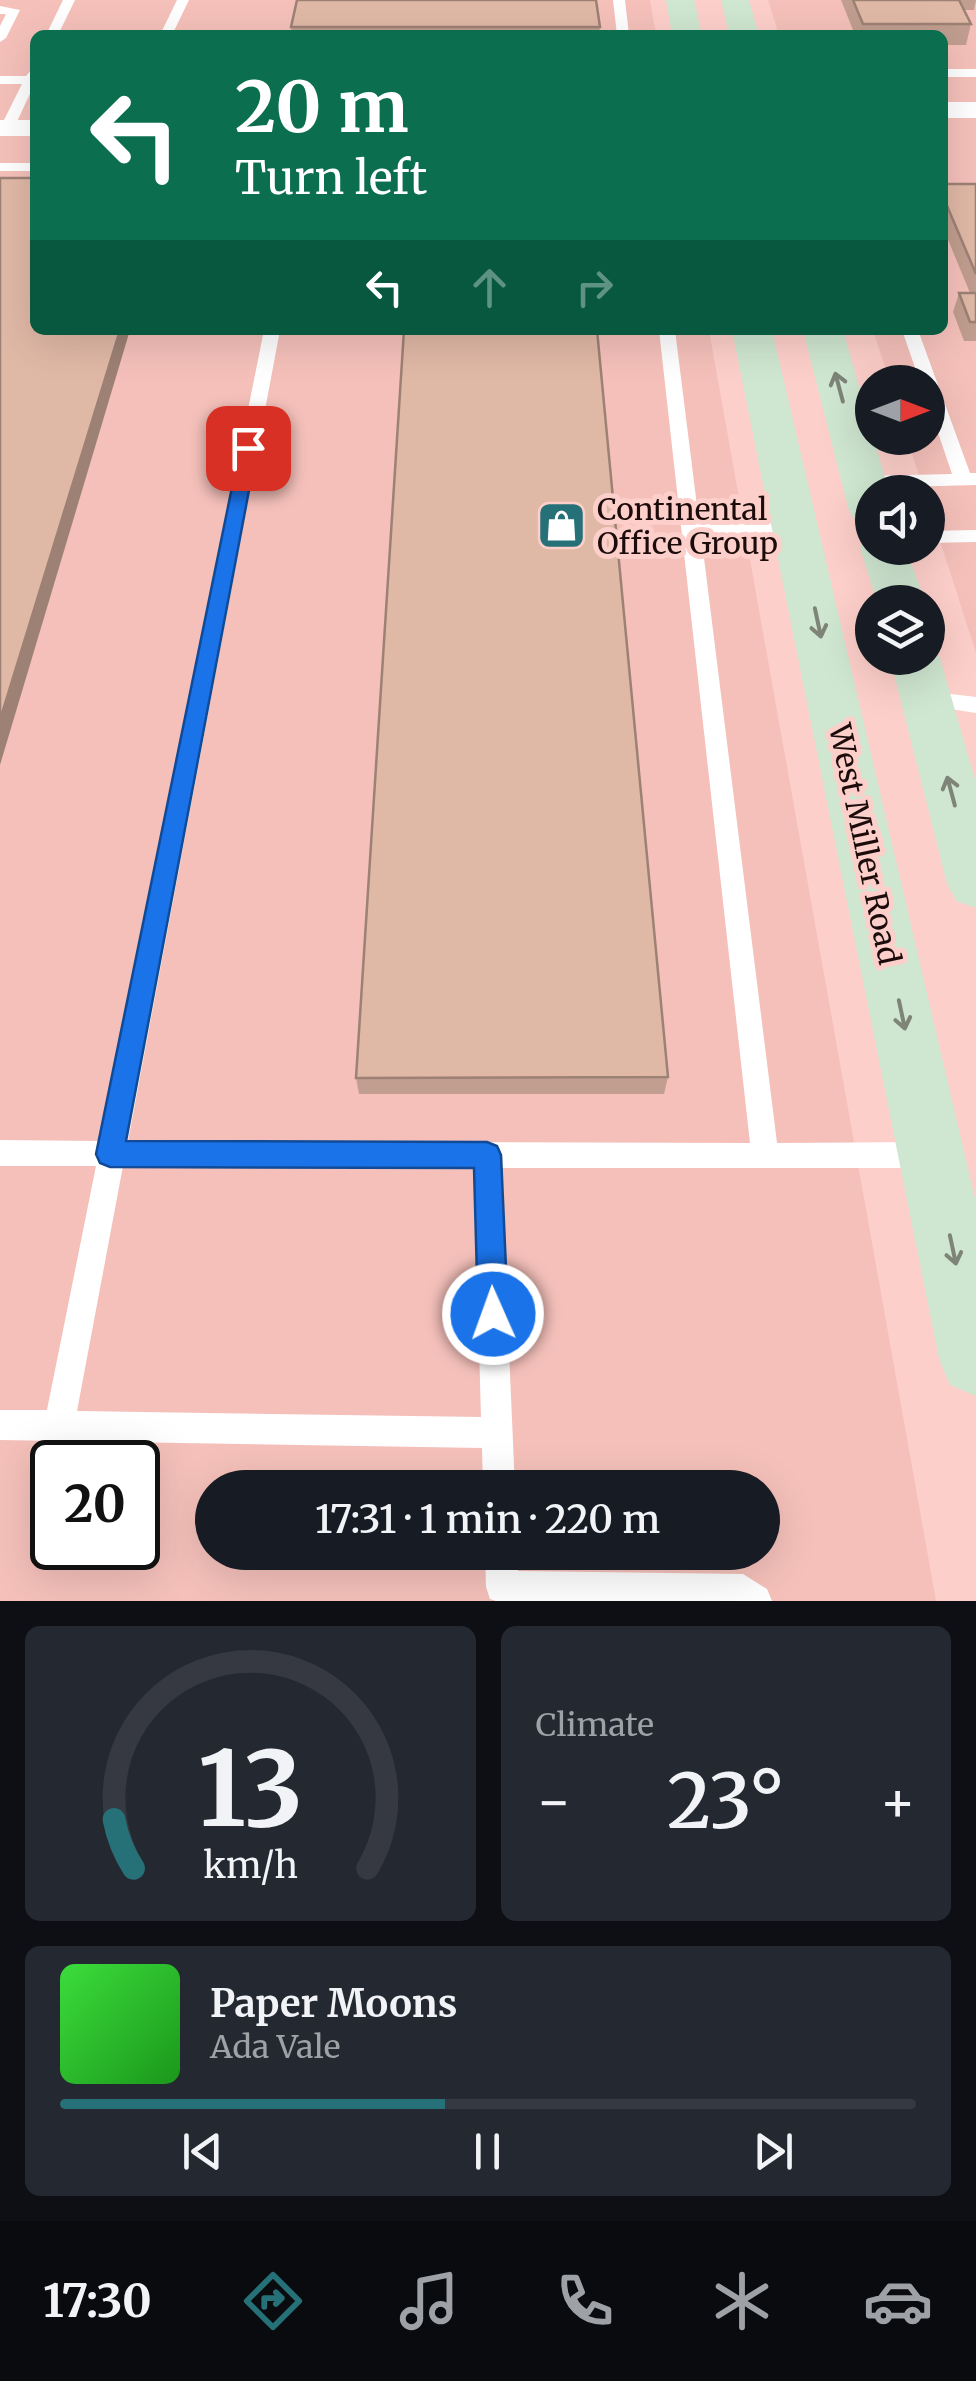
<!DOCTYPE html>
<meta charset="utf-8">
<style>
body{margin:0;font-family:Merriweather,serif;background:#242831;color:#f1f3f6;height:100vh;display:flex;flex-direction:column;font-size:38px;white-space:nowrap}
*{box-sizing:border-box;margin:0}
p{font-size:32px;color:#9ea1a6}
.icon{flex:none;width:55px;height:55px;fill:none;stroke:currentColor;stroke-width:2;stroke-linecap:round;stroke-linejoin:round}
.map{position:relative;height:1601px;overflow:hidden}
.panel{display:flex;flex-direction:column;gap:25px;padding:25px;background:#0d0f14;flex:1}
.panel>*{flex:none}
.top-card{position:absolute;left:30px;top:30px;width:918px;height:305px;border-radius:15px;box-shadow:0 10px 40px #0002;background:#0b6e4f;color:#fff;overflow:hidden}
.needle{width:65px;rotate:90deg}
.fabs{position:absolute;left:855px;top:365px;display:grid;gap:20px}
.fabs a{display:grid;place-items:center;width:90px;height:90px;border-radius:50%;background:#171b24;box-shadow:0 10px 40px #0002;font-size:50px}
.speed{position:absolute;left:30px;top:1440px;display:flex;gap:20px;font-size:50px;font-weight:700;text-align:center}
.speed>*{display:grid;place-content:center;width:130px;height:130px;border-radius:50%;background:#171b24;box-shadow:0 10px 40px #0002;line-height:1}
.speed .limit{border:5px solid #111;border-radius:15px;background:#fff;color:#111}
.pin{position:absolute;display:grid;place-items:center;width:85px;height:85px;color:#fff;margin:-42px;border-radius:20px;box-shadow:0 5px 15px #0006}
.me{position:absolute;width:110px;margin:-55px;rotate:358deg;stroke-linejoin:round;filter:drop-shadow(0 0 8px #0008)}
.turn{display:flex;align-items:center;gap:35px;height:210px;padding:0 40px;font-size:45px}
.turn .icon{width:130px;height:130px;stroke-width:2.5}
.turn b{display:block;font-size:70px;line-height:85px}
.lanes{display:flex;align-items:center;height:95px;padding:0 40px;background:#0003;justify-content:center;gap:50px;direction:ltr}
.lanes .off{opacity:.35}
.big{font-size:75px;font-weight:600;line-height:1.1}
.panel .widget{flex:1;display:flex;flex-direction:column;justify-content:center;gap:15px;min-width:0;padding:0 35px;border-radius:15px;background:#242831}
.panel .dial{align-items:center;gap:0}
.dial svg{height:260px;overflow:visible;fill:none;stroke:#363941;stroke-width:7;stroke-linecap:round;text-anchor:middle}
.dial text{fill:#f1f3f6;stroke:none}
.song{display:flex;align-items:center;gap:30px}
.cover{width:120px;height:120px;border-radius:15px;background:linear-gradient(135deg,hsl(120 70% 55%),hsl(120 70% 35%))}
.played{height:10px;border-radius:5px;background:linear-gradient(90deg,#267078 45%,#363941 45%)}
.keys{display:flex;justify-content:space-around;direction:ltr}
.heat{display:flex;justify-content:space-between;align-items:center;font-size:55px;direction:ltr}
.panel .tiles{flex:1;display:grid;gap:25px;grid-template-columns:1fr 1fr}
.widget:last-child{grid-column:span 2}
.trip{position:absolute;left:195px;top:1470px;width:585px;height:100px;border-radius:50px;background:#171b24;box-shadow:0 10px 40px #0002;font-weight:600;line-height:100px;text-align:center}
.tab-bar{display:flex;height:160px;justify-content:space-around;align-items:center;background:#090b0e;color:#9ea1a6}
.tab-bar .icon{width:70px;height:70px}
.tab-bar .current{color:#267078}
.tab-bar b{font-size:45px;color:#f1f3f6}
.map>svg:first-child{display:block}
.built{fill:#f5c0ba;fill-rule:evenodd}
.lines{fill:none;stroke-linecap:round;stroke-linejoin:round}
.service{fill:#fff;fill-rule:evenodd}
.minor{fill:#fff;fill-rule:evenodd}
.secondary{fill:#cfe6d0;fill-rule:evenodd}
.wall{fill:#c19e8f}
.shaded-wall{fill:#9d8174}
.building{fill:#e0b8a6;stroke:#9d8174;stroke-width:2.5}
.oneway{stroke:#7e8477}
.route{fill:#1a73e8;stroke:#114b97;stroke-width:2.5}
.labels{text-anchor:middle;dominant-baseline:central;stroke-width:10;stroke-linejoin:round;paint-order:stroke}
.poi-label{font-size:30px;fill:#1b0c0b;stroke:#fdcfca;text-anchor:start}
.street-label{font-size:30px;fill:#1b0c0b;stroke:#fdcfca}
</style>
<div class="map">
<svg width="976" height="1601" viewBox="0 0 976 1601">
<rect width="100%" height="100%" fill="#fdcfca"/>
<path class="built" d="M 0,0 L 650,0 L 656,35 L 35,35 L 35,330 L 709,330 L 936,1601 L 0,1601 ZM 52,1462 L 138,1462 L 138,1548 L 52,1548 ZM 212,1488 L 762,1488 L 762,1552 L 212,1552 Z
M 768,0 L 976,0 L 976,653 L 907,438 L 928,438 L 928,382 L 890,382 L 873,330 L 942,330 L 942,35 L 779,35 Z"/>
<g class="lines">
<path class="service" d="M 63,0 L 75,0 L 58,35 L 46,35 Z
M 177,0 L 189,0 L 172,35 L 160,35 Z
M 613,0 L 625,0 L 629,35 L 617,35 Z
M 0,6 L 20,10 L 6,38 L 0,42 L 0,26 L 6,14 L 0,14 Z
M 35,66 L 35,83 L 14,128 L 2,131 L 0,128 L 22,84 L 0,84 L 0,76 L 26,76 Z
M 942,69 L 976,69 L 976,77 L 942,77 Z
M 0,163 L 35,163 L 35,171 L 0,171 Z
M 264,330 L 280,330 L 128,1141 L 750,1143 L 659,330 L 675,330 L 699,522 L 797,522 L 806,528 L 797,534 L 701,534 L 777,1143 L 925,1142 L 935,1146 L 939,1155 L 935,1164 L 925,1168 L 501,1168 L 515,1488 L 483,1488 L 482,1448 L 0,1440 L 0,1410 L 47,1410 L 96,1166 L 0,1166 L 0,1140 L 101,1141 ZM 123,1166 L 474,1168 L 481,1417 L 77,1411 Z
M 902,330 L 918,330 L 970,473 L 976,473 L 976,485 L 864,488 L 855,482 L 864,476 L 952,474 L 928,403 L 928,382 L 920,382 Z
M 976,530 L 976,542 L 928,543 L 928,531 Z
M 926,691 L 976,697 L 976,713 L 919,704 L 915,699 L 919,694 Z
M 485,1552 L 517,1552 L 518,1571 L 743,1574 L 767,1589 L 772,1601 L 496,1601 L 490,1599 L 486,1587 Z"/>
<path class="minor" d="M 942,102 L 976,102 L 976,118 L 942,118 Z
M 0,120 L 35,120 L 35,136 L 0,136 Z"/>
<path class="secondary" d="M 666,0 L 694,0 L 702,35 L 672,35 Z
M 721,0 L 749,0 L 759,35 L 729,35 Z
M 732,330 L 772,330 L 976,1203 L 976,1396 L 950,1385 L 939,1359 Z
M 803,330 L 843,330 L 889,492 L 872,492 L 872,526 L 856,521 L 849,511 Z
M 872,535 L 872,548 L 906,548 L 925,602 L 877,602 L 860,548 L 866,537 Z
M 928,644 L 940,658 L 976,783 L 976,908 L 956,901 L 947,884 L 890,658 L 928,658 Z"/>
</g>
<path class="wall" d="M 841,0 L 976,0 L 974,10 L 964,10 L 971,24 L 966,45 L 942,45 L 942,35 L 855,35 Z
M 291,27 L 600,27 L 599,35 L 292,35 Z
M 942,184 L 976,184 L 976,341 L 964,341 L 953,312 L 959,293 L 970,293 L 942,225 Z
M 668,1077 L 664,1094 L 359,1094 L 356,1078 Z"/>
<path class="shaded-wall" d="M 120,330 L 130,330 L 0,765 L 0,720 Z"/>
<path class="building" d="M 297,0 L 596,0 L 600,27 L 291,27 Z
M 853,0 L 959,0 L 971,24 L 863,24 Z
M 0,178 L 35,178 L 35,330 L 120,330 L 0,720 Z
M 942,184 L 976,184 L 976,274 L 942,194 Z
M 959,293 L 976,293 L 976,322 L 970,322 Z
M 404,330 L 597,330 L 668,1077 L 356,1078 Z"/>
<defs><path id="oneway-shaft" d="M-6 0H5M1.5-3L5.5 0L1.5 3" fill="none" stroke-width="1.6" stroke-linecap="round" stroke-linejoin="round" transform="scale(2.5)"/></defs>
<g class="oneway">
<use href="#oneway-shaft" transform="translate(839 387) rotate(-105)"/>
<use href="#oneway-shaft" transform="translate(818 623) rotate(78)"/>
<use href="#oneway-shaft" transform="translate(951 791) rotate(-105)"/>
<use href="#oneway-shaft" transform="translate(902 1015) rotate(78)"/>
<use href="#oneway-shaft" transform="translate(953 1250) rotate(78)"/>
</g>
<path class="route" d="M 248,442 L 257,448 L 126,1141 L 487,1142 L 497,1146 L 501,1155 L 508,1314 L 503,1324 L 493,1329 L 482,1324 L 478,1314 L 474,1168 L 110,1167 L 100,1163 L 96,1154 L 240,448 Z"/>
<defs>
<symbol id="shop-square" viewBox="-11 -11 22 22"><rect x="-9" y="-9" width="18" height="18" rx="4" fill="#267078" stroke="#fdcfca"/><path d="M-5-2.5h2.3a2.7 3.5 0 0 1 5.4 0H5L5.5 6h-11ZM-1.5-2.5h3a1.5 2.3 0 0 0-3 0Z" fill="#fff"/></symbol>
</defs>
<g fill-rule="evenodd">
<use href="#shop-square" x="534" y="498" width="55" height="55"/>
</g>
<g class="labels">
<g class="poi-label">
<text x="597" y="509">Continental<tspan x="597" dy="34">Office Group</tspan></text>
</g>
<g class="street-label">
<text transform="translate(865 844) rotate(78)">West Miller Road</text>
</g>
</g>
</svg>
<div class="fabs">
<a><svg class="needle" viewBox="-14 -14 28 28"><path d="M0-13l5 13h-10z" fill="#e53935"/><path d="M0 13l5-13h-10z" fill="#9ea1a6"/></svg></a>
<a><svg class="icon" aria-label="sound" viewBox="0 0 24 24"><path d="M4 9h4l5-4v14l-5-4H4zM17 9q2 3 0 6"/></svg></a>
<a><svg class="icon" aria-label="layers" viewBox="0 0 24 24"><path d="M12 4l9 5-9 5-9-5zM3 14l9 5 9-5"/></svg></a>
</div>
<div class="speed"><div class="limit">20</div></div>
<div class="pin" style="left:248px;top:448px;background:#d93025"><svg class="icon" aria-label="arrive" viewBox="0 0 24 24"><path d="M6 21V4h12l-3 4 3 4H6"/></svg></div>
<svg class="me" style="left:493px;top:1314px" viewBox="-20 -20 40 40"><circle r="17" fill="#1a73e8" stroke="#fff" stroke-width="3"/><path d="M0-11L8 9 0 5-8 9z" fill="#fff"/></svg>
<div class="trip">17:31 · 1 min · 220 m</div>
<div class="top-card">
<div class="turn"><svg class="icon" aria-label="left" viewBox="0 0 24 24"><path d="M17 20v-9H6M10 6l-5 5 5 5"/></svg><div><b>20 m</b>Turn left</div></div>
<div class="lanes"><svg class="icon" aria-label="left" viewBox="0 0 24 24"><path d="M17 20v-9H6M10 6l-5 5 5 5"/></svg><svg class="icon off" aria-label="ahead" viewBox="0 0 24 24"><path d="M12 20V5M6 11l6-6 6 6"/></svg><svg class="icon off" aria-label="right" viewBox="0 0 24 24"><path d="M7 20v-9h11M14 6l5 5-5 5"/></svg></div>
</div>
</div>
<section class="panel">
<div class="tiles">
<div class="widget dial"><svg viewBox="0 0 100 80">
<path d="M14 69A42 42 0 1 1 86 69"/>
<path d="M14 69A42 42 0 0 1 8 54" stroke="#267078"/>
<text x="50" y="56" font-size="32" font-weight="700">13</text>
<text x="50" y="72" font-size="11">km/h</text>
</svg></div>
<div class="widget"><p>Climate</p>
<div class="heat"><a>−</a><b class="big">23°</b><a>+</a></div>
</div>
<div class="widget">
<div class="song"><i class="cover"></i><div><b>Paper Moons</b><p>Ada Vale</p></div></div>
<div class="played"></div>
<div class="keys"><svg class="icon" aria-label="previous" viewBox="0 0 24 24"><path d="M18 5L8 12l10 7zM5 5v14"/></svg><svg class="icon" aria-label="pause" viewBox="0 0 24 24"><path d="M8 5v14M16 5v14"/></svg><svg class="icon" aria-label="next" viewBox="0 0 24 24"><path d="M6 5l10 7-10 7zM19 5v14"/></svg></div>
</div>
</div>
</section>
<nav class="tab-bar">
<b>17:30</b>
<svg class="icon current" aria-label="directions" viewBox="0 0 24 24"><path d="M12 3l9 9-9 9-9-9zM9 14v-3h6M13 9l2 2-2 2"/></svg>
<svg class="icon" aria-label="music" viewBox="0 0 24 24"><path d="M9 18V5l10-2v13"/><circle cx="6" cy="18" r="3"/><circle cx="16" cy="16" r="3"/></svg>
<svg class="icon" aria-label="phone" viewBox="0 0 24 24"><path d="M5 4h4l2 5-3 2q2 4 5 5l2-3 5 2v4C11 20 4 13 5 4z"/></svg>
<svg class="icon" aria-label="climate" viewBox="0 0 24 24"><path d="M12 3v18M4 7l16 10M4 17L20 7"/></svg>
<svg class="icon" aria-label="car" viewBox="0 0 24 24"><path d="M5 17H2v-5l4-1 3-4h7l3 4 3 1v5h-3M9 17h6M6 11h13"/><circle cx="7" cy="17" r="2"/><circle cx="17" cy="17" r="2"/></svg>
</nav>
